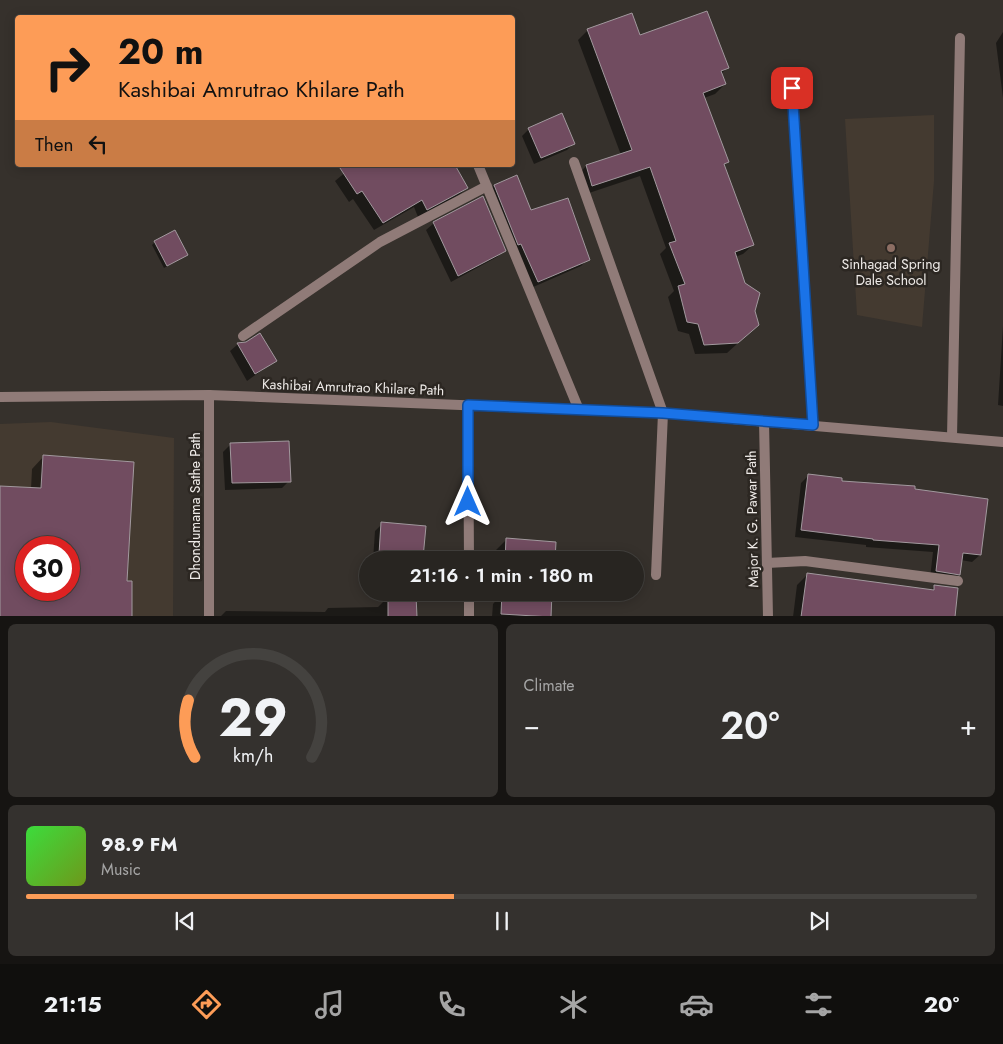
<!DOCTYPE html>
<meta charset="utf-8">
<style>
body{margin:0;font-family:Jost,sans-serif;background:#34312e;color:#f1f3f6;height:100vh;display:flex;flex-direction:column;font-size:19px;white-space:nowrap}
*{box-sizing:border-box;margin:0}
p{font-size:16px;color:#a5a5a5}
.icon{flex:none;width:28px;height:28px;fill:none;stroke:currentColor;stroke-width:2;stroke-linecap:round;stroke-linejoin:round}
.map{position:relative;height:616px;overflow:hidden}
.side{display:flex;flex-direction:column;gap:8px;padding:8px;background:#161412;flex:1}
.side>*{flex:none}
.guide{position:absolute;left:15px;top:15px;width:500px;height:152px;border-radius:5px;box-shadow:0 2px 12px #0003,0 0 0 1px #44423f;background:#fd9c57;color:#111;overflow:hidden}
.speed{position:absolute;left:15px;top:536px;display:flex;gap:10px;font-size:25px;font-weight:700;text-align:center}
.speed>*{display:grid;place-content:center;width:65px;height:65px;border-radius:50%;background:#282521;box-shadow:0 2px 12px #0003,0 0 0 1px #44423f;line-height:1}
.speed .limit{border:8px solid #d22;background:#fff;color:#111}
.pin{position:absolute;display:grid;place-items:center;width:42px;height:42px;color:#fff;margin:-21px;border-radius:10px;box-shadow:0 2px 8px #0006}
.me{position:absolute;width:55px;margin:-28px;rotate:0deg;stroke-linejoin:round;filter:drop-shadow(0 0 4px #0008)}
.turn{display:flex;align-items:center;gap:18px;height:105px;padding:0 20px;font-size:22px}
.turn .icon{width:65px;height:65px;stroke-width:2.5}
.turn b{display:block;font-size:35px;line-height:42px}
.then{display:flex;align-items:center;height:48px;padding:0 20px;background:#0003;gap:10px;font-size:19px}
.big{font-size:38px;font-weight:600;line-height:1.1}
.side .widget{flex:1;display:flex;flex-direction:column;justify-content:center;gap:8px;min-width:0;padding:0 18px;border-radius:8px;background:#34312e}
.side .dial{align-items:center;gap:0}
.dial svg{height:130px;overflow:visible;fill:none;stroke:#44423f;stroke-width:7;stroke-linecap:round;text-anchor:middle}
.dial text{fill:#f1f3f6;stroke:none}
.song{display:flex;align-items:center;gap:15px}
.cover{width:60px;height:60px;border-radius:8px;background:linear-gradient(135deg,hsl(120 70% 55%),hsl(80 70% 35%))}
.played{height:5px;border-radius:2px;background:linear-gradient(90deg,#fd9c57 45%,#44423f 45%)}
.keys{display:flex;justify-content:space-around;direction:ltr}
.heat{display:flex;justify-content:space-between;align-items:center;font-size:28px;direction:ltr}
.side .tiles{flex:1;display:grid;gap:8px;grid-template-columns:1fr 1fr}
.widget:last-child{grid-column:span 2}
.trip{position:absolute;left:359px;top:551px;width:285px;height:50px;border-radius:25px;background:#282521;box-shadow:0 2px 12px #0003,0 0 0 1px #44423f;font-weight:600;line-height:50px;text-align:center}
.menu{display:flex;height:80px;justify-content:space-around;align-items:center;background:#100f0d;color:#a5a5a5}
.menu .icon{width:35px;height:35px}
.menu .active{color:#fd9c57}
.menu b{font-size:22px;color:#f1f3f6}
.map>svg:first-child{display:block}
.built{fill:#443a30;fill-rule:evenodd}
.shadow{fill:#0007;fill-rule:evenodd}
.building{fill:#714c60;stroke:#a2999e;fill-rule:evenodd}
.lines{fill:none;stroke-linecap:round;stroke-linejoin:round}
.service{stroke:#907b78;stroke-width:10}
.minor{stroke:#907b78;stroke-width:10}
.tertiary{stroke:#907b78;stroke-width:10}
.route-casing{stroke:#114b97;stroke-width:12}
.route{stroke:#1a73e8;stroke-width:9}
.education-dot{fill:#8d6e63;stroke:#2c2722;stroke-width:2}
.labels{text-anchor:middle;dominant-baseline:central;stroke-width:5;stroke-linejoin:round;paint-order:stroke}
.poi-label{font-size:14px;fill:#eeeae7;stroke:#2c2722}
.street-label{font-size:14px;fill:#eeeae7;stroke:#2c2722}
</style>
<div class="map">
<svg width="1003" height="617" viewBox="0 0 1003 617">
<rect width="100%" height="100%" fill="#36312c"/>
<path class="built" d="M 934,115 L 934,181 L 922,327 L 857,315 L 845,119 Z
M 51,422 L 174,438 L 173,616 L 0,617 L 0,424 ZM 26,548 L 69,548 L 69,590 L 26,590 Z"/>
<path class="shadow" d="M 588,30 L 640,37 L 728,67 L 721,74 L 725,84 L 715,94 L 704,98 L 728,162 L 723,166 L 753,245 L 743,254 L 735,257 L 758,325 L 727,353 L 695,354 L 689,334 L 678,331 L 668,297 L 674,291 L 660,254 L 666,248 L 640,176 L 583,195 L 577,176 L 586,166 L 621,155 L 578,40 Z
M 1003,32 L 1003,98 L 996,43 Z
M 529,129 L 574,143 L 567,150 L 534,164 L 522,136 Z
M 354,165 L 454,165 L 466,188 L 458,196 L 418,217 L 414,207 L 374,230 L 353,199 L 349,202 L 335,181 Z
M 516,177 L 531,211 L 588,259 L 581,266 L 531,288 L 487,193 L 494,186 Z
M 434,223 L 504,250 L 497,257 L 451,282 L 426,230 Z
M 155,242 L 186,255 L 164,268 L 152,245 Z
M 1003,326 L 1003,406 L 998,405 Z
M 247,343 L 275,361 L 247,381 L 230,351 L 237,345 Z
M 231,444 L 289,481 L 282,488 L 225,490 L 223,452 Z
M 44,456 L 126,582 L 0,617 L 0,487 L 31,489 L 32,469 ZM 26,548 L 69,548 L 69,590 L 26,590 Z
M 808,476 L 841,482 L 980,555 L 972,562 L 961,560 L 959,574 L 952,581 L 930,578 L 933,552 L 866,547 L 866,545 L 795,537 L 801,483 Z
M 382,524 L 422,557 L 419,560 L 373,560 L 375,531 Z
M 507,539 L 553,560 L 496,560 L 496,550 Z
M 808,574 L 930,591 L 935,586 L 953,617 L 793,617 L 797,585 Z
M 503,593 L 550,617 L 492,617 L 493,604 Z
M 388,597 L 415,617 L 220,617 L 226,611 L 325,612 L 328,608 L 378,607 Z"/>
<path class="building" d="M 707,11 L 729,68 L 721,71 L 726,84 L 703,93 L 729,162 L 724,164 L 754,245 L 735,252 L 745,283 L 760,293 L 755,311 L 759,325 L 738,343 L 704,345 L 698,324 L 687,322 L 678,286 L 685,284 L 669,243 L 676,241 L 650,167 L 592,186 L 586,165 L 632,150 L 587,29 L 632,13 L 640,35 Z
M 562,113 L 575,144 L 541,158 L 528,128 Z
M 338,165 L 455,165 L 468,188 L 427,210 L 422,200 L 383,223 L 362,191 L 357,194 Z
M 517,175 L 531,210 L 568,198 L 590,260 L 538,282 L 521,244 L 518,245 L 494,185 Z
M 483,196 L 506,251 L 458,276 L 433,222 Z
M 175,230 L 188,255 L 167,266 L 154,241 Z
M 260,333 L 277,361 L 255,374 L 237,343 L 246,342 Z
M 289,441 L 291,482 L 232,483 L 230,443 Z
M 43,455 L 134,462 L 127,581 L 132,581 L 132,617 L 0,617 L 0,486 L 41,488 ZM 26,548 L 69,548 L 69,590 L 26,590 Z
M 808,474 L 842,478 L 842,481 L 915,486 L 915,489 L 988,499 L 981,555 L 963,553 L 960,575 L 936,571 L 939,545 L 873,540 L 873,539 L 801,530 Z
M 381,522 L 426,526 L 423,558 L 379,554 Z
M 506,538 L 556,542 L 555,560 L 505,560 Z
M 807,573 L 934,590 L 934,585 L 958,588 L 955,617 L 801,617 Z
M 502,592 L 552,592 L 551,617 L 501,614 Z
M 388,595 L 416,595 L 417,617 L 388,617 Z"/>
<g class="lines">
<path class="service" d="M 952,437 L 960,38
M 767,563 L 805,561 L 958,581
M 656,575 L 663,413"/>
<path class="minor" d="M 792,89 L 813,425
M 574,162 L 663,413
M 478,165 L 579,410
M 243,336 L 380,242 L 487,186
M 468,405 L 469,560
M 764,421 L 768,617
M 469,592 L 469,617
M 209,617 L 209,395"/>
<path class="tertiary" d="M 0,397 L 209,395 L 663,413 L 1003,442"/>
</g>
<g class="lines">
<defs>
<path id="route" d="M 468,502 L 468,405 L 663,413 L 813,425 L 792,88"/>
</defs>
<use href="#route" class="route-casing"/>
<use href="#route" class="route"/>
</g>
<circle class="education-dot" cx="891" cy="248" r="5"/>
<g class="labels">
<g class="poi-label">
<text x="891" y="264">Sinhagad Spring<tspan x="891" dy="16">Dale School</tspan></text>
</g>
<g class="street-label">
<text transform="translate(353 387) rotate(2)">Kashibai Amrutrao Khilare Path</text>
<text transform="translate(195 506) rotate(-90)">Dhondumama Sathe Path</text>
<text transform="translate(752 519) rotate(-91)">Major K. G. Pawar Path</text>
</g>
</g>
</svg>
<div class="speed"><div class="limit">30</div></div>
<div class="pin" style="left:792px;top:88px;background:#d93025"><svg class="icon" aria-label="arrive" viewBox="0 0 24 24"><path d="M6 21V4h12l-3 4 3 4H6"/></svg></div>
<svg class="me" style="left:468px;top:502px" viewBox="-20 -20 40 40"><path d="M0-17L14 15 0 8-14 15z" fill="#1a73e8" stroke="#fff" stroke-width="4"/></svg>
<div class="trip">21:16 · 1 min · 180 m</div>
<div class="guide">
<div class="turn"><svg class="icon" aria-label="right" viewBox="0 0 24 24"><path d="M7 20v-9h11M14 6l5 5-5 5"/></svg><div><b>20 m</b>Kashibai Amrutrao Khilare Path</div></div>
<div class="then">Then<svg class="icon" aria-label="left" viewBox="0 0 24 24"><path d="M17 20v-9H6M10 6l-5 5 5 5"/></svg></div>
</div>
</div>
<section class="side">
<div class="tiles">
<div class="widget dial"><svg viewBox="0 0 100 80">
<path d="M14 69A42 42 0 1 1 86 69"/>
<path d="M14 69A42 42 0 0 1 10 34" stroke="#fd9c57"/>
<text x="50" y="56" font-size="32" font-weight="700">29</text>
<text x="50" y="72" font-size="11">km/h</text>
</svg></div>
<div class="widget"><p>Climate</p>
<div class="heat"><a>−</a><b class="big">20°</b><a>+</a></div>
</div>
<div class="widget">
<div class="song"><i class="cover"></i><div><b>98.9 FM</b><p>Music</p></div></div>
<div class="played"></div>
<div class="keys"><svg class="icon" aria-label="previous" viewBox="0 0 24 24"><path d="M18 5L8 12l10 7zM5 5v14"/></svg><svg class="icon" aria-label="pause" viewBox="0 0 24 24"><path d="M8 5v14M16 5v14"/></svg><svg class="icon" aria-label="next" viewBox="0 0 24 24"><path d="M6 5l10 7-10 7zM19 5v14"/></svg></div>
</div>
</div>
</section>
<nav class="menu">
<b>21:15</b>
<svg class="icon active" aria-label="directions" viewBox="0 0 24 24"><path d="M12 3l9 9-9 9-9-9zM9 14v-3h6M13 9l2 2-2 2"/></svg>
<svg class="icon" aria-label="music" viewBox="0 0 24 24"><path d="M9 18V5l10-2v13"/><circle cx="6" cy="18" r="3"/><circle cx="16" cy="16" r="3"/></svg>
<svg class="icon" aria-label="phone" viewBox="0 0 24 24"><path d="M5 4h4l2 5-3 2q2 4 5 5l2-3 5 2v4C11 20 4 13 5 4z"/></svg>
<svg class="icon" aria-label="climate" viewBox="0 0 24 24"><path d="M12 3v18M4 7l16 10M4 17L20 7"/></svg>
<svg class="icon" aria-label="car" viewBox="0 0 24 24"><path d="M5 17H2v-5l4-1 3-4h7l3 4 3 1v5h-3M9 17h6M6 11h13"/><circle cx="7" cy="17" r="2"/><circle cx="17" cy="17" r="2"/></svg>
<svg class="icon" aria-label="filters" viewBox="0 0 24 24"><path d="M4 7h16M4 17h16"/><circle cx="9" cy="7" r="2"/><circle cx="15" cy="17" r="2"/></svg>
<b>20°</b>
</nav>
